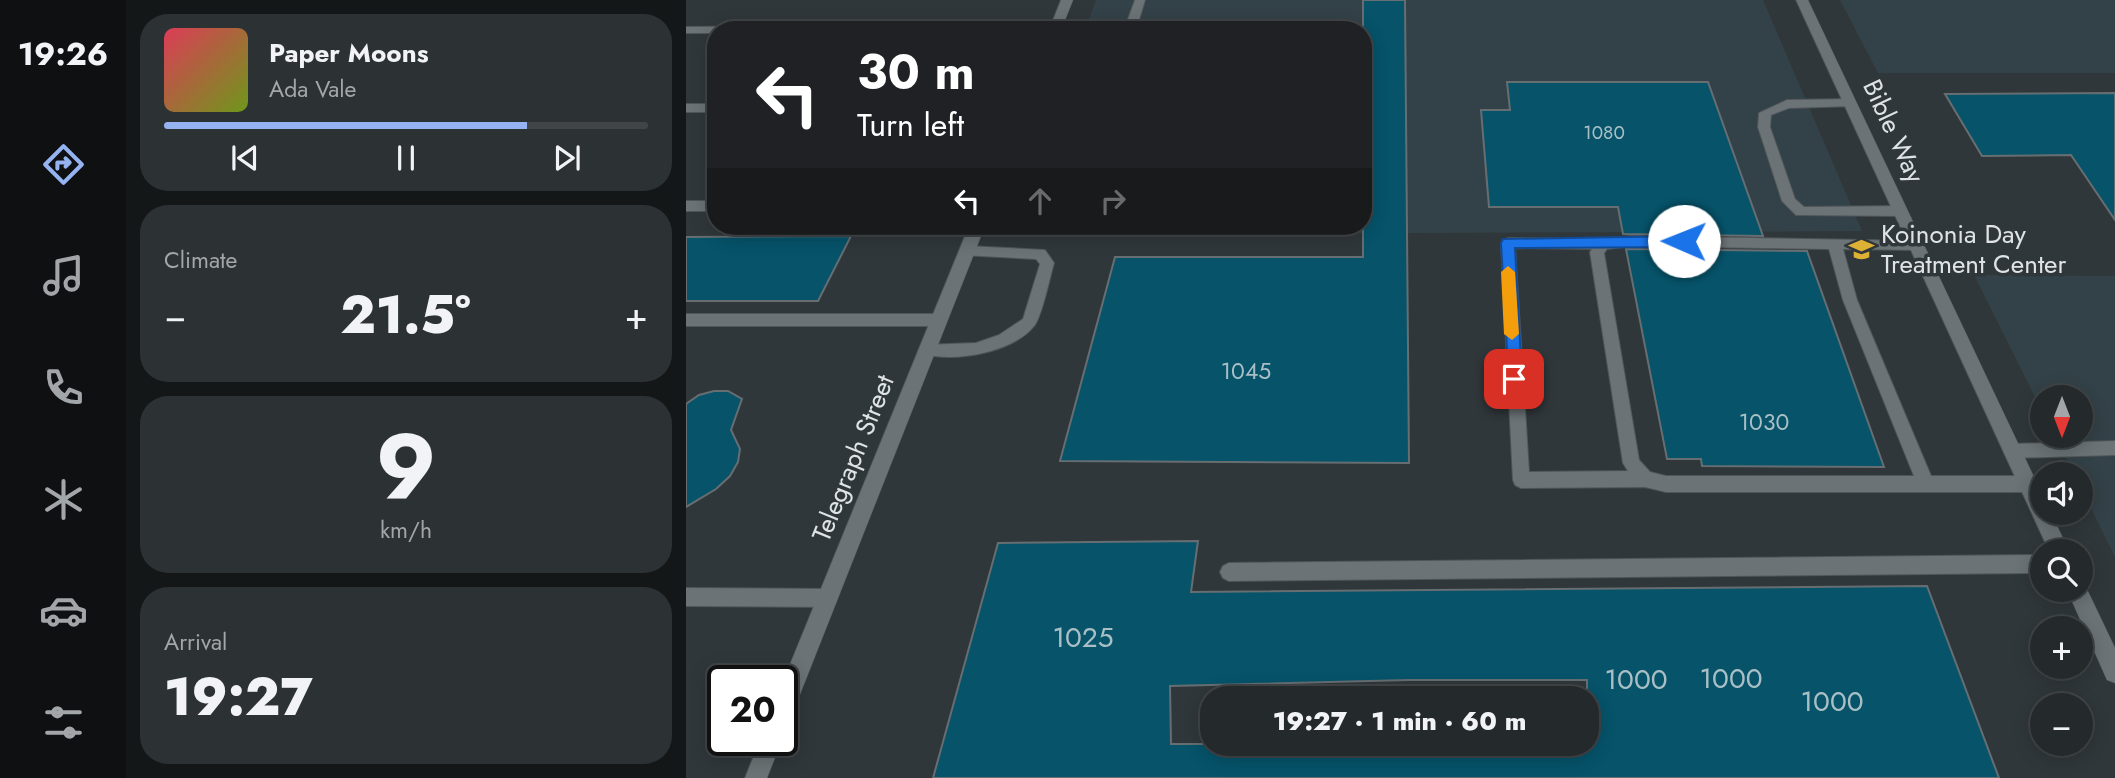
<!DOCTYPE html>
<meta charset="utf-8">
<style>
body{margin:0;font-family:Jost,sans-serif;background:#2c3134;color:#f1f3f6;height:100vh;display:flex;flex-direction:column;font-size:26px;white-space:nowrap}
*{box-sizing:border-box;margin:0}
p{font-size:23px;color:#a3a6a9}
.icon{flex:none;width:38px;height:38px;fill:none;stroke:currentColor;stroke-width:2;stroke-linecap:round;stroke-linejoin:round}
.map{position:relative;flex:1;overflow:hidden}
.sheet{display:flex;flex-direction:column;gap:14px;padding:14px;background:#141718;width:560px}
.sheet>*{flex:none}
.banner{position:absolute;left:21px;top:21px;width:665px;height:214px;border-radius:28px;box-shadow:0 4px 18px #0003,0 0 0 2px #414548;background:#202124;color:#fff;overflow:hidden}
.needle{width:46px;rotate:180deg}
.tools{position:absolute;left:1344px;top:385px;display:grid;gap:14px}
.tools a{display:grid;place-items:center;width:63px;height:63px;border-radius:50%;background:#24292c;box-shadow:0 4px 18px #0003,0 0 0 2px #414548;font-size:35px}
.speed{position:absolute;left:21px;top:665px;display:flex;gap:14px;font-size:35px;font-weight:700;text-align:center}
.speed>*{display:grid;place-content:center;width:91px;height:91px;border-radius:50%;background:#24292c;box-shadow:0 4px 18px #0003,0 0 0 2px #414548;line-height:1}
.speed .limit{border:4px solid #111;border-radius:10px;background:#fff;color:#111}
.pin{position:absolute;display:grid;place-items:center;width:60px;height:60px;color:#fff;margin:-30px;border-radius:14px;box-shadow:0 4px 10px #0006}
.me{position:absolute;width:77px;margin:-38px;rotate:271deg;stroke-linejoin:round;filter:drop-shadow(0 0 5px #0008)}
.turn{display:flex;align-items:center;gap:24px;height:147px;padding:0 35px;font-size:32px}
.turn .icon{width:91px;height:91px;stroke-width:2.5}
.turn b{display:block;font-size:49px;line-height:60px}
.lanes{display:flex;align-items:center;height:66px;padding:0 35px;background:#0003;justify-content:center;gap:35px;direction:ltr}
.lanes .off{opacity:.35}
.big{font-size:52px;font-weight:800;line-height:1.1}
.sheet .card{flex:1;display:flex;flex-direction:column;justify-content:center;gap:10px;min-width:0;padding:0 24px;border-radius:28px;background:#2c3134}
.sheet .dial{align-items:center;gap:0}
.dial b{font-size:91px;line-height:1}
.song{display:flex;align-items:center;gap:21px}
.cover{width:84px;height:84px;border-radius:10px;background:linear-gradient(135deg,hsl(350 70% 55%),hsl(80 70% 35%))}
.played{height:7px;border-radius:4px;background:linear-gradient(90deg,#95b2f1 75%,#414548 75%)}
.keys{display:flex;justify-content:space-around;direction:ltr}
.heat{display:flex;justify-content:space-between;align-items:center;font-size:38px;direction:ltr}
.trip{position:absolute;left:514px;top:686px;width:399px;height:70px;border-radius:28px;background:#24292c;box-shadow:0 4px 18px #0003,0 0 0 2px #414548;font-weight:800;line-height:70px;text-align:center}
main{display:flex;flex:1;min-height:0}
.tab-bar{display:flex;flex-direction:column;width:126px;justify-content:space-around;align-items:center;background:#0e1012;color:#a3a6a9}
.tab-bar .icon{width:49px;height:49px}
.tab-bar .selected{color:#95b2f1}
.tab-bar b{font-size:32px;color:#f1f3f6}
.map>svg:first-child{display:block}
.built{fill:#334248}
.building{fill:#06536a;stroke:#666e72;stroke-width:2;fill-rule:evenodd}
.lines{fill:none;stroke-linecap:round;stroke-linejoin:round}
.service-casing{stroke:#505558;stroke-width:2}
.minor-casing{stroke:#505558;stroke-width:1}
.service{fill:#6b7376;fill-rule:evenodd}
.minor{fill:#6b7376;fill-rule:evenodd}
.route{fill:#1a73e8;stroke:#114b97;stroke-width:2}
.slow{fill:#f59e0b}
.labels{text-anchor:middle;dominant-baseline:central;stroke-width:7;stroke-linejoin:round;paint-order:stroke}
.far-number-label{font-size:19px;fill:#a9bfc6}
.number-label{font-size:23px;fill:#a9bfc6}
.street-label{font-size:26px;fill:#dfe3e5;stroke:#30373a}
.poi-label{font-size:26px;fill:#dfe3e5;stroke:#30373a;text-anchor:start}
.near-number-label{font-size:28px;fill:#a9bfc6}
</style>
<main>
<nav class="tab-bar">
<b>19:26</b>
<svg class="icon selected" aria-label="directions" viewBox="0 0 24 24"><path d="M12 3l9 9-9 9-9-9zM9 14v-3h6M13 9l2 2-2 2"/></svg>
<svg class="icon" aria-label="music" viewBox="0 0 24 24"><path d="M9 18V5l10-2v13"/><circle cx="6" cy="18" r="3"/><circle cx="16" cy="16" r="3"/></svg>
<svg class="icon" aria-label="phone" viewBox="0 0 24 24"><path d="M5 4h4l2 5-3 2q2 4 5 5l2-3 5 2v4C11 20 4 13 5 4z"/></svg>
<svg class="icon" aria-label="climate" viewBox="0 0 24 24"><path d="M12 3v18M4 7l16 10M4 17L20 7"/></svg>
<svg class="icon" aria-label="car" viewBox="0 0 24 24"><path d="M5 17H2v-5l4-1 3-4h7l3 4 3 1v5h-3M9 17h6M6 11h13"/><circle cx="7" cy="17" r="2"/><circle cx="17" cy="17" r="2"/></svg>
<svg class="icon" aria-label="filters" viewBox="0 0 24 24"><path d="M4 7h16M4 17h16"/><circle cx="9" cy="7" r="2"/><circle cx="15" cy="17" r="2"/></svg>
</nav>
<section class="sheet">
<div class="card">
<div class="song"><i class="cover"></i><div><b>Paper Moons</b><p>Ada Vale</p></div></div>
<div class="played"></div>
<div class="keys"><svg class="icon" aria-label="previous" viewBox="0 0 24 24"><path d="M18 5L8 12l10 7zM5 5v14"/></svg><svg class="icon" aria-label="pause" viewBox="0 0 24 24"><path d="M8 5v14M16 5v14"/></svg><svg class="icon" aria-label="next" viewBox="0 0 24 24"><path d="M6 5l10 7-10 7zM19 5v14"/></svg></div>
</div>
<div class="card"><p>Climate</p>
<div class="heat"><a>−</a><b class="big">21.5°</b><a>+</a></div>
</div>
<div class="card dial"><b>9</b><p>km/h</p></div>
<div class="card"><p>Arrival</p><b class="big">19:27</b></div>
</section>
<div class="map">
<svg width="1429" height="778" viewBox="0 0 1429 778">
<rect width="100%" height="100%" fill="#30373a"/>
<path class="built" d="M 410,0 L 1077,0 L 1176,231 L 323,235 L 326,226 L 677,226 L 677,30 L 399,30 Z
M 1154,0 L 1429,0 L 1429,73 L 1192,73 Z
M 1288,275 L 1429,276 L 1429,557 L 1395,488 L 1395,474 L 1388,474 L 1369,436 L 1395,436 L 1395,397 L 1356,397 L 1356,411 Z"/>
<path class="building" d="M 677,0 L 719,0 L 723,463 L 374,461 L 429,257 L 677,257 Z
M 821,82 L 1022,82 L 1077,236 L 937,234 L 932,207 L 803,207 L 795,110 L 824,110 Z
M 1429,93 L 1429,220 L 1385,155 L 1296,156 L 1259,94 Z
M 165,236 L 132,301 L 0,301 L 0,237 Z
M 940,249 L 1121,251 L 1198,467 L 1016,466 L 1015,459 L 981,459 Z
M 28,391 L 42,391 L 56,399 L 45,430 L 54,449 L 52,462 L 44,476 L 30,489 L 0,507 L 0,404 L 13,395 Z
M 512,541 L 505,592 L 1241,586 L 1313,778 L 247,778 L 312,543 ZM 722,680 L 901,680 L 901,744 L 485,744 L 484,686 Z"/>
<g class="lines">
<defs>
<path id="service" d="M 449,0 L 459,0 L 450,30 L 438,30 Z
M 371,23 L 375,24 L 375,28 L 30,30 L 30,33 L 0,33 L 0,27 Z
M 1164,99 L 1168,100 L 1168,106 L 1103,108 L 1085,115 L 1084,127 L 1109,199 L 1118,207 L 1214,206 L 1221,211 L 1214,216 L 1110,215 L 1096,201 L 1072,127 L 1073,113 L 1101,100 Z
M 0,104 L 30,104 L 30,112 L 0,112 Z
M 0,201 L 30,201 L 30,211 L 0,211 Z
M 947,236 L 1235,241 L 1237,245 L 1230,250 L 1157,249 L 1171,300 L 1245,476 L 1342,476 L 1348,479 L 1350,484 L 1348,489 L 1342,492 L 980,492 L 959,487 L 835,488 L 829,485 L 827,480 L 815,243 L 822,238 L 917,239 ZM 947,246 L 1143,249 L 1157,300 L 1228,476 L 980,476 L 964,472 L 953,460 L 918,253 L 921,249 ZM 829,248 L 906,249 L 904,252 L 937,463 L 942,471 L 843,472 Z
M 281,246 L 359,250 L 368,263 C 364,276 356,317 348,326 C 328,352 266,364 236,353 L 233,349 L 236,345 L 290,343 L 313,335 L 337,319 L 354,264 L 350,259 L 276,255 L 274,251 Z
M 0,314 L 253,314 L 260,320 L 253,326 L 0,326 Z
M 1429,441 L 1429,455 L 1326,458 L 1320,456 L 1318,451 L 1320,446 L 1326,444 Z
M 1356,555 L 1356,573 L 543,581 L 537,578 L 534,572 L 537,566 L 543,563 Z
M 0,588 L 142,589 L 149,592 L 151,598 L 149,604 L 142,607 L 0,606 Z"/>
<path id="minor" d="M 375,0 L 387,0 L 375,30 L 363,30 Z
M 1110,0 L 1122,0 L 1356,494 L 1356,513 L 1365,513 L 1383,551 L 1363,551 Z
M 283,226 L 299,226 L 107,712 L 104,720 L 96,723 L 96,684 Z
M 1395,582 L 1398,583 L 1429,648 L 1429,683 L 1421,680 L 1381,590 L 1395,590 Z
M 74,740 L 96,740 L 81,778 L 59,778 Z"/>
</defs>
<use href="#service" class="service-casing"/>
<use href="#minor" class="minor-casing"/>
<use href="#service" class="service"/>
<use href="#minor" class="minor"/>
</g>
<path class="route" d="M 998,236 L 1005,241 L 998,247 L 829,248 L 836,379 L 834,384 L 823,384 L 815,243 L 817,239 Z"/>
<path class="slow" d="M 822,266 L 829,272 L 833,334 L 826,340 L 818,334 L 815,272 Z"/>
<defs>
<symbol id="school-bare" viewBox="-9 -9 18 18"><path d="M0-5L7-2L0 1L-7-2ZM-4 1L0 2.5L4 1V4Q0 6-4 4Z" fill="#ddb133" stroke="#30373a" stroke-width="2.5" paint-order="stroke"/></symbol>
</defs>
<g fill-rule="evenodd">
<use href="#school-bare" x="1158" y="232" width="35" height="35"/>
</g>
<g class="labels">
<g class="far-number-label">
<text x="918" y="132">1080</text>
</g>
<g class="number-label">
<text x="560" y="371">1045</text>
<text x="1078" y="422">1030</text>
</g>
<g class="street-label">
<text transform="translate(1208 131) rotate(65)">Bible Way</text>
<text transform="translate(167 458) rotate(-68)">Telegraph Street</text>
</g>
<g class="poi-label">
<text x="1195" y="234">Koinonia Day<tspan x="1195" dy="30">Treatment Center</tspan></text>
</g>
<g class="near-number-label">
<text x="397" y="637">1025</text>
<text x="1045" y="678">1000</text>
<text x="950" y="679">1000</text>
<text x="1146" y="701">1000</text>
</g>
</g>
</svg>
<div class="tools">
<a><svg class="needle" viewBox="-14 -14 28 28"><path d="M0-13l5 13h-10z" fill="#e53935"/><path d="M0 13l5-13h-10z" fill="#a3a6a9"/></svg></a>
<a><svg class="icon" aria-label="sound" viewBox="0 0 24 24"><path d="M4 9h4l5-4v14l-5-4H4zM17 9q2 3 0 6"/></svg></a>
<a><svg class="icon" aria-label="search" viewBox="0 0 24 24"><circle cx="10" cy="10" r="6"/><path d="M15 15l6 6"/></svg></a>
<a>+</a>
<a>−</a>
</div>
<div class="speed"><div class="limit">20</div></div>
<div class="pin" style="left:828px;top:379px;background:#d93025"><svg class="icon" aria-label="arrive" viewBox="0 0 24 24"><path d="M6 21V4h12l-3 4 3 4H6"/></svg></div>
<svg class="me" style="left:998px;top:241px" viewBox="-20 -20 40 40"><circle r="19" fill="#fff"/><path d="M0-13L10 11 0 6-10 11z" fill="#1a73e8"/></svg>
<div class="trip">19:27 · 1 min · 60 m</div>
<div class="banner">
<div class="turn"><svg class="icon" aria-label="left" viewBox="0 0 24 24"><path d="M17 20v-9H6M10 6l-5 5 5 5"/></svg><div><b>30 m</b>Turn left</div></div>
<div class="lanes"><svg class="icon" aria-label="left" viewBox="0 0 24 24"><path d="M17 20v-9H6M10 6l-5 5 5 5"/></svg><svg class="icon off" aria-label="ahead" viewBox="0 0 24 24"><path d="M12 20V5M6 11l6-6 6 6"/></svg><svg class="icon off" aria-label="right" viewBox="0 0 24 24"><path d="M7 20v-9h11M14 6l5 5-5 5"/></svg></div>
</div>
</div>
</main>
